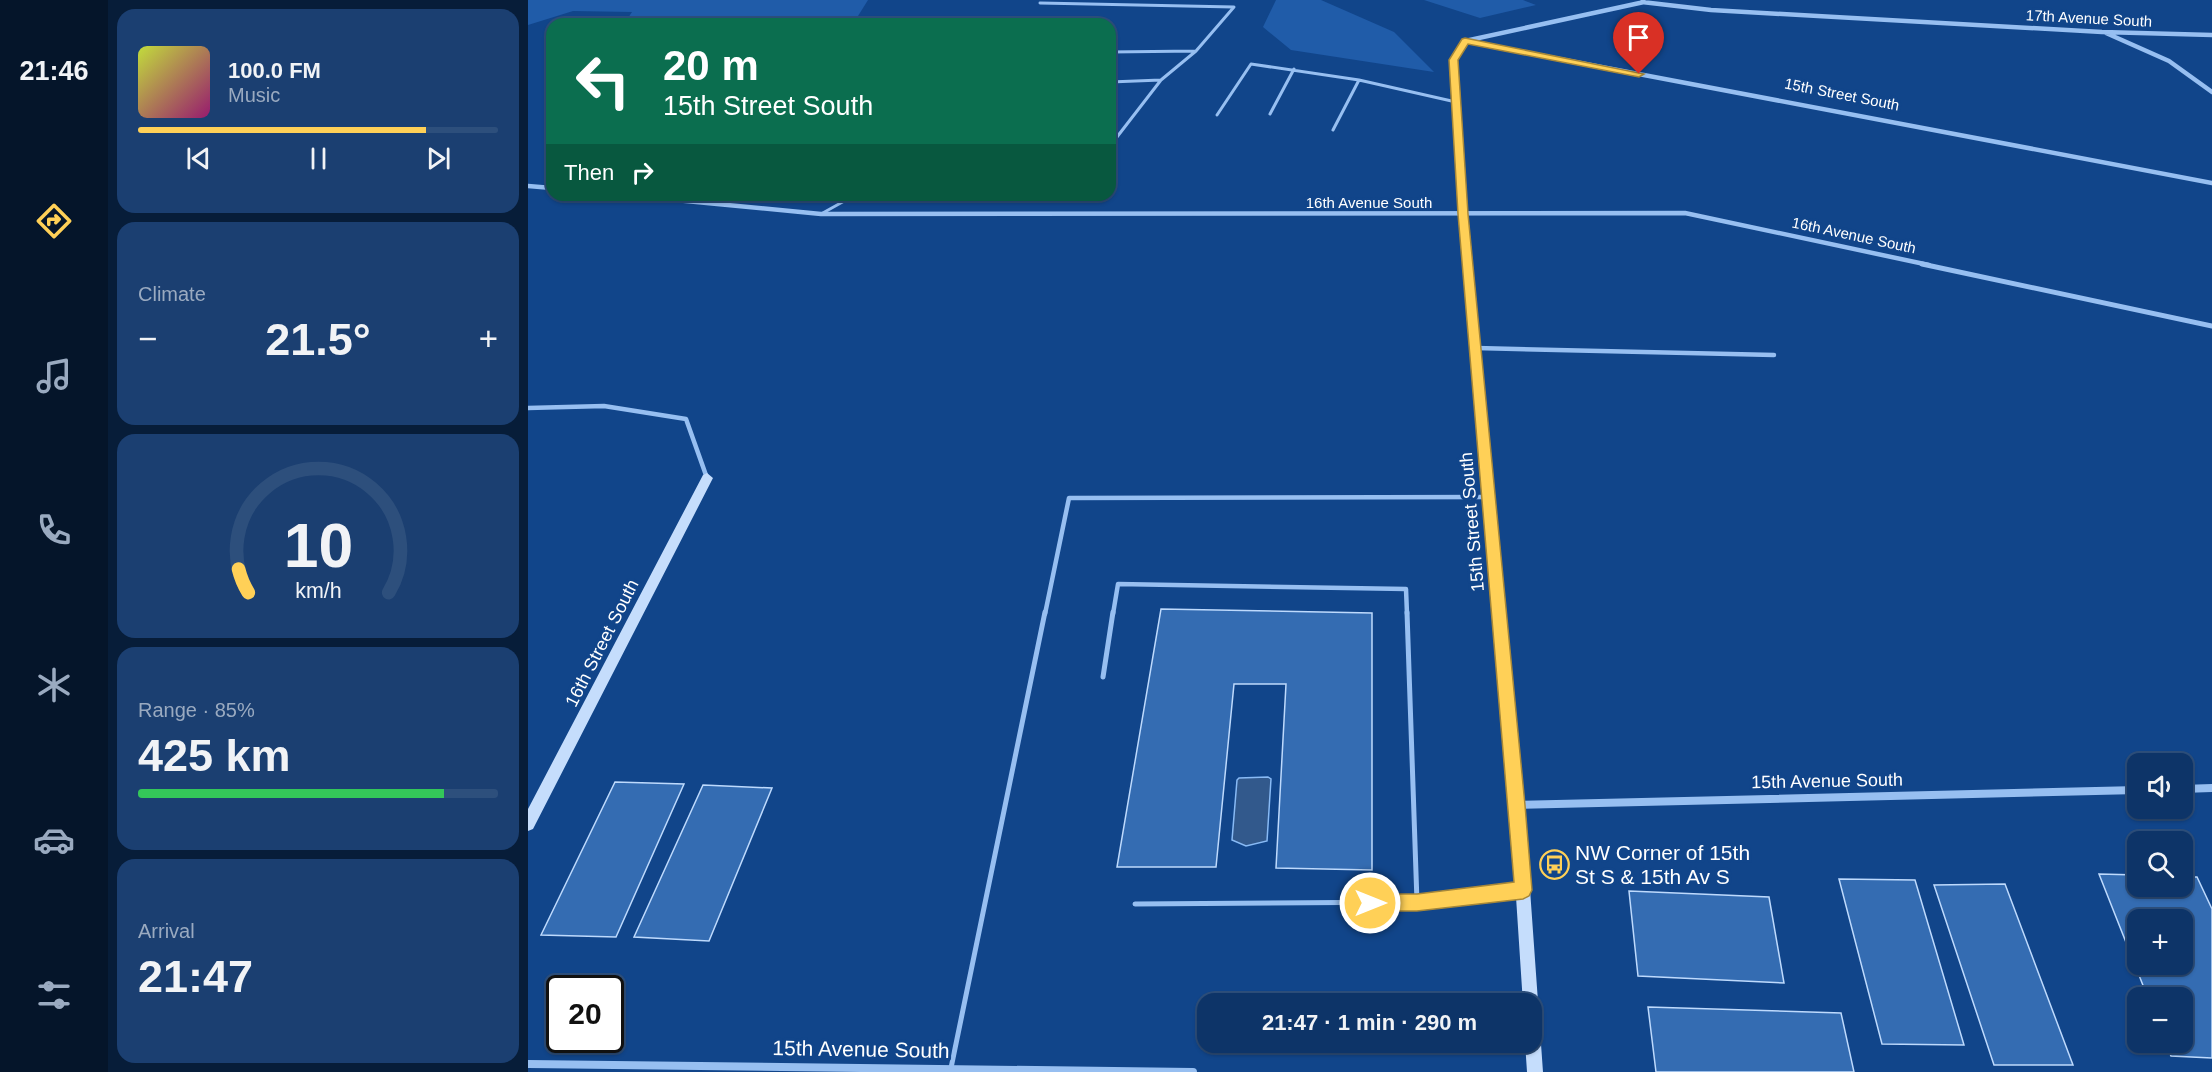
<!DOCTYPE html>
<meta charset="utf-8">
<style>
body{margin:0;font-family:Arial,sans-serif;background:#1b3f71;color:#f1f3f6;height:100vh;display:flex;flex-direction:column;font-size:22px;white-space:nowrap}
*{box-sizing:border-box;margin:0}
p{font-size:20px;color:#9aaac0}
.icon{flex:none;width:33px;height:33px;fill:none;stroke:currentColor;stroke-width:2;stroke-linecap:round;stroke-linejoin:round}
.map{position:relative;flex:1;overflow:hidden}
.sheet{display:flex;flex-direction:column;gap:9px;padding:9px;background:#071d39;width:420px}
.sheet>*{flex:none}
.top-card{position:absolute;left:18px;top:18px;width:570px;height:183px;border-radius:18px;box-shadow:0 2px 4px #0004,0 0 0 2px #2d4f7c;background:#0b6e4f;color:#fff;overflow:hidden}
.controls{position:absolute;left:1599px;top:753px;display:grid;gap:12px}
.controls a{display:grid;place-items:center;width:66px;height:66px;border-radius:12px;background:#0d3468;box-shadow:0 2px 4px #0004,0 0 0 2px #2d4f7c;font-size:30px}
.speed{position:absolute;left:18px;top:975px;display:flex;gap:12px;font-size:30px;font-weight:700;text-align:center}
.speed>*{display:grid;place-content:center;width:78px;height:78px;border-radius:50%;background:#0d3468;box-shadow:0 2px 4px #0004,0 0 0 2px #2d4f7c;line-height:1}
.speed .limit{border:3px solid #111;border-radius:9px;background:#fff;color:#111}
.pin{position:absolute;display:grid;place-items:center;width:51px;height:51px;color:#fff;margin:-62px -26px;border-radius:50% 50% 50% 0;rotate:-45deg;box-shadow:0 0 6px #0007}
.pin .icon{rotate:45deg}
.me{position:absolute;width:66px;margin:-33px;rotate:90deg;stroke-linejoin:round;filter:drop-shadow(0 0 4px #0008)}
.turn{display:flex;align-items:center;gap:21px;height:126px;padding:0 18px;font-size:27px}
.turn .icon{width:78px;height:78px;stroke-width:2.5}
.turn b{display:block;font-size:42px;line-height:51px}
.then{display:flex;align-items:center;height:57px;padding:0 18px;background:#0003;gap:12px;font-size:22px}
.big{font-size:45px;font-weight:700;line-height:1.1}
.sheet .tile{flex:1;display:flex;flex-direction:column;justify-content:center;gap:9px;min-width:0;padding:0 21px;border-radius:18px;background:#1b3f71}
.sheet .dial{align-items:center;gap:0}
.dial svg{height:156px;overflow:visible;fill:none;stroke:#2d4f7c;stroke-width:7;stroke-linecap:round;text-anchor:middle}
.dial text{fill:#f1f3f6;stroke:none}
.song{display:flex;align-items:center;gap:18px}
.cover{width:72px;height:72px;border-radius:9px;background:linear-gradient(135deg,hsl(70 70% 55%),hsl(320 70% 35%))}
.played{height:6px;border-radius:3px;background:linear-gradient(90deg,#ffd057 80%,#2d4f7c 80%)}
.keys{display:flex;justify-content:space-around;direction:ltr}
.heat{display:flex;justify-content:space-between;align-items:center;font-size:33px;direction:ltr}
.charge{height:9px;border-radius:4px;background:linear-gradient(90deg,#34c759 85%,#2d4f7c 0)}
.trip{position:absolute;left:669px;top:993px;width:345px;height:60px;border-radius:18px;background:#0d3468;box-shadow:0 2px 4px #0004,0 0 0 2px #2d4f7c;font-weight:700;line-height:60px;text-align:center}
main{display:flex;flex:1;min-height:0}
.menu{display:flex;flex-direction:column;width:108px;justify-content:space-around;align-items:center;background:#05152a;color:#9aaac0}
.menu .icon{width:42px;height:42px}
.menu .active{color:#ffd057}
.menu b{font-size:27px;color:#f1f3f6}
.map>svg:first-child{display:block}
.green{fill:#205ca9}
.water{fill:#32598c;stroke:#88baf5;stroke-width:1.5}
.building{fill:#346cb2;stroke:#bedafd;stroke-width:1.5;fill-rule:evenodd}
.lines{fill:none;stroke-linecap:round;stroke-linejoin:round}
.lane-far2{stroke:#97bff1;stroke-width:3}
.lane-far1{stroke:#97bff1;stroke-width:4.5}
.lane{stroke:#97bff1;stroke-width:5}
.street-far2{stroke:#97bff1;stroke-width:4.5}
.street-far1{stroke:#97bff1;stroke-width:5}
.street{stroke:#97bff1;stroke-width:8}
.secondary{fill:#c5ddfc;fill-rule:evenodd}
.route{fill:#ffd057;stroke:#a68739;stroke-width:1.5}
.labels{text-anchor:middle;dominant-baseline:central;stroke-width:6;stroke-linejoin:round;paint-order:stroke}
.far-street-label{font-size:15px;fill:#fff;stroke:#11458a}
.street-label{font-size:18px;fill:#fff;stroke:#11458a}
.near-poi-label{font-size:21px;fill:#fff;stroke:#11458a;text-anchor:start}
.near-street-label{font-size:21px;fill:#fff;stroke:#11458a}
</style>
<main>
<nav class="menu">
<b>21:46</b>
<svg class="icon active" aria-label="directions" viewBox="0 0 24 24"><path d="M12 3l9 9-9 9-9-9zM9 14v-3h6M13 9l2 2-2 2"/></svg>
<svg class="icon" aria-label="music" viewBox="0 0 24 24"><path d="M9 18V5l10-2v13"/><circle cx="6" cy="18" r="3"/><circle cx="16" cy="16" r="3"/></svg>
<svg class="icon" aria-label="phone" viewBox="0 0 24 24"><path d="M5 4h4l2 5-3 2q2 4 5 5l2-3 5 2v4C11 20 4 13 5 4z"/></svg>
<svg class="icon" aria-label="climate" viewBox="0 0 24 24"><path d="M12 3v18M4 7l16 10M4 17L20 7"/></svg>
<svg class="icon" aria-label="car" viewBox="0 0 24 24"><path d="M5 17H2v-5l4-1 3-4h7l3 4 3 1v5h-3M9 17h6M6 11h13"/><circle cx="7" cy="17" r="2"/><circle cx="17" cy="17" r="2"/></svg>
<svg class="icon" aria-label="filters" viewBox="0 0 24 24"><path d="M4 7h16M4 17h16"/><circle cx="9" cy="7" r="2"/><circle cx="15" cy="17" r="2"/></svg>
</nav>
<section class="sheet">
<div class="tile">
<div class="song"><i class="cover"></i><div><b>100.0 FM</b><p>Music</p></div></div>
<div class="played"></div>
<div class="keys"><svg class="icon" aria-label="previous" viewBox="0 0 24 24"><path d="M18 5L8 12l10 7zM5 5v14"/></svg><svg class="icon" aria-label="pause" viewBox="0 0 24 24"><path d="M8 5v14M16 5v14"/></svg><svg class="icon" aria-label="next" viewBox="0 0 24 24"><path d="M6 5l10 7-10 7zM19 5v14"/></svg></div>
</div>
<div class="tile"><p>Climate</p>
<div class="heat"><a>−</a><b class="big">21.5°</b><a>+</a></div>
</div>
<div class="tile dial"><svg viewBox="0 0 100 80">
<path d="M14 69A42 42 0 1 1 86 69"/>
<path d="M14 69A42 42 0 0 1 9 57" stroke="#ffd057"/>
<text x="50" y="56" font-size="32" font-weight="700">10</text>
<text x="50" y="72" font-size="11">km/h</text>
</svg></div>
<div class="tile"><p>Range · 85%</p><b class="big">425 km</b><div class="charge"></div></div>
<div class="tile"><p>Arrival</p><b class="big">21:47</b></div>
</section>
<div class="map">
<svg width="1684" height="1072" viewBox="0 0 1684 1072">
<rect width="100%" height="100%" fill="#11458a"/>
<path class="green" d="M 0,0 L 340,0 L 325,24 L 96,24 L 104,12 L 45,11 L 0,25 Z
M 748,0 L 793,0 L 866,32 L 906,72 L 763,50 L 735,27 Z
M 896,0 L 995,0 L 1008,5 L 952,18 Z"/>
<path class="water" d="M 740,777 L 743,779 L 739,841 L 718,846 L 704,840 L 709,780 L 711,778 Z"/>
<path class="building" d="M 633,609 L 844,613 L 844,870 L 748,868 L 758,684 L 706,684 L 688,867 L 589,867 Z
M 87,782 L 156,784 L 88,937 L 13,935 Z
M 175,785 L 244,788 L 181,941 L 106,937 Z
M 1571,874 L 1610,875 L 1610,886 L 1654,886 L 1654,877 L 1669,877 L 1684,909 L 1684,1058 L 1643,1056 L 1637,1042 L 1654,1042 L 1654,998 L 1620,998 ZM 1610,920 L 1654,920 L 1654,964 L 1610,964 Z
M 1311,879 L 1387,880 L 1436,1045 L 1354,1044 Z
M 1477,884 L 1545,1065 L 1466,1065 L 1406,885 Z
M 1101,891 L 1241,897 L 1256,983 L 1110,976 Z
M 1120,1007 L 1313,1013 L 1326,1072 L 1128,1072 Z"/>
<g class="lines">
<path class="lane-far2" d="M 512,3 L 706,7 L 668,51 L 633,80 L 582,146
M 582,52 L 668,51
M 582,82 L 633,80
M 742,114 L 766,69
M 689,115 L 723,64 L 831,80 L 928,102
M 805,130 L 831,80
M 293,214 L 327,195"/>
<path class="lane-far1" d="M 948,348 L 1246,355
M 0,408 L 76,406 L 158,419 L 179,478
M 517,614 L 541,498 L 961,497
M 585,614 L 590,584 L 878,589 L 879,614"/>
<path class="lane" d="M 879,612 L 889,902 L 992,890
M 575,677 L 585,612
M 607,904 L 889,902
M 423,1068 L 517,612"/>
<path class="street-far2" d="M 1114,2 L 1183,10 L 1574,32 L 1684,35
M 1578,33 L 1641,61 L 1684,92
M 937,41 L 1684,183
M 0,186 L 24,188
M 95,195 L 293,214 L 1157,213 L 1401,265
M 935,214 L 925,60 L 937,41 L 1116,2"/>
<path class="street-far1" d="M 1394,264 L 1684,326"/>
<path class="street" d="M 1654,789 L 1684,788
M 989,805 L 1610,790
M 0,1064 L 665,1072"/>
<path class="secondary" d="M 935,211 L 940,214 L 996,805 L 1015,1072 L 999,1072 L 997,1042 L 1004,1042 L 1004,1004 L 995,1004 L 982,805 L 930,214 Z
M 179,473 L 185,478 L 5,829 L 0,831 L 0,809 L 175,475 Z"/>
</g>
<path class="route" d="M 937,38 L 1116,74 L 1111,77 L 940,44 L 930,60 L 940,214 L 997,805 L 1004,890 L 1001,896 L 995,899 L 889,911 L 842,911 L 836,909 L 833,903 L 836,896 L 842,894 L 889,894 L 986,882 L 930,214 L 921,60 L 934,39 Z"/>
<defs>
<symbol id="bus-ring" viewBox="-11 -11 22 22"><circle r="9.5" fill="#11458a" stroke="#ffd057" stroke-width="1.5"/><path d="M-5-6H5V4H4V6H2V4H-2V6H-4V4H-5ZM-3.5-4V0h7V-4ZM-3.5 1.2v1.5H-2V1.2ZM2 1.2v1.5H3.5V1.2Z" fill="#ffd057"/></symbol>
</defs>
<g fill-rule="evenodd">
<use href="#bus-ring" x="1010" y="848" width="33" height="33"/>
</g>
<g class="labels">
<g class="far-street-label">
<text transform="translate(1561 18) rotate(3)">17th Avenue South</text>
<text transform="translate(1314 94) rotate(11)">15th Street South</text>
<text x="841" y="202">16th Avenue South</text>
<text transform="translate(1326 235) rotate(12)">16th Avenue South</text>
</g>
<g class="street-label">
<text transform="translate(944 522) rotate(-95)">15th Street South</text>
<text transform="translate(74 643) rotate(-63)">16th Street South</text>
<text transform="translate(1299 781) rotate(-1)">15th Avenue South</text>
</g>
<g class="near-poi-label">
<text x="1047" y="852">NW Corner of 15th<tspan x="1047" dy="24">St S &amp; 15th Av S</tspan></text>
</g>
<g class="near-street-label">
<text transform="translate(333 1049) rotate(1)">15th Avenue South</text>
</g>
</g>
</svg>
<div class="controls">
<a><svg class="icon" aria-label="sound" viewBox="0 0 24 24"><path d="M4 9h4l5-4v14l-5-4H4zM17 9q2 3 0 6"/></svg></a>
<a><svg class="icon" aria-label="search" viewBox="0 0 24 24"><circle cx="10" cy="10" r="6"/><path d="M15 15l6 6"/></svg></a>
<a>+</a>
<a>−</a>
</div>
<div class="speed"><div class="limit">20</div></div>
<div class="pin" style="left:1111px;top:74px;background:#d93025"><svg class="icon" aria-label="arrive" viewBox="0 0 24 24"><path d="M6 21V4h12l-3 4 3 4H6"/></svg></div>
<svg class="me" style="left:842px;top:903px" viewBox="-20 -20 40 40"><circle r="17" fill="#ffd057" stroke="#fff" stroke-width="3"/><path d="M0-11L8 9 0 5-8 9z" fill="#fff"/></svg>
<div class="trip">21:47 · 1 min · 290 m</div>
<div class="top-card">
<div class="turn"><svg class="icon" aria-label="left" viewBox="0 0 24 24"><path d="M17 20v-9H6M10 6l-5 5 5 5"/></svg><div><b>20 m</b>15th Street South</div></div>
<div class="then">Then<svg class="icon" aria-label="right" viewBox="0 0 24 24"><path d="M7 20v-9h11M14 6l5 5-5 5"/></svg></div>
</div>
</div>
</main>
